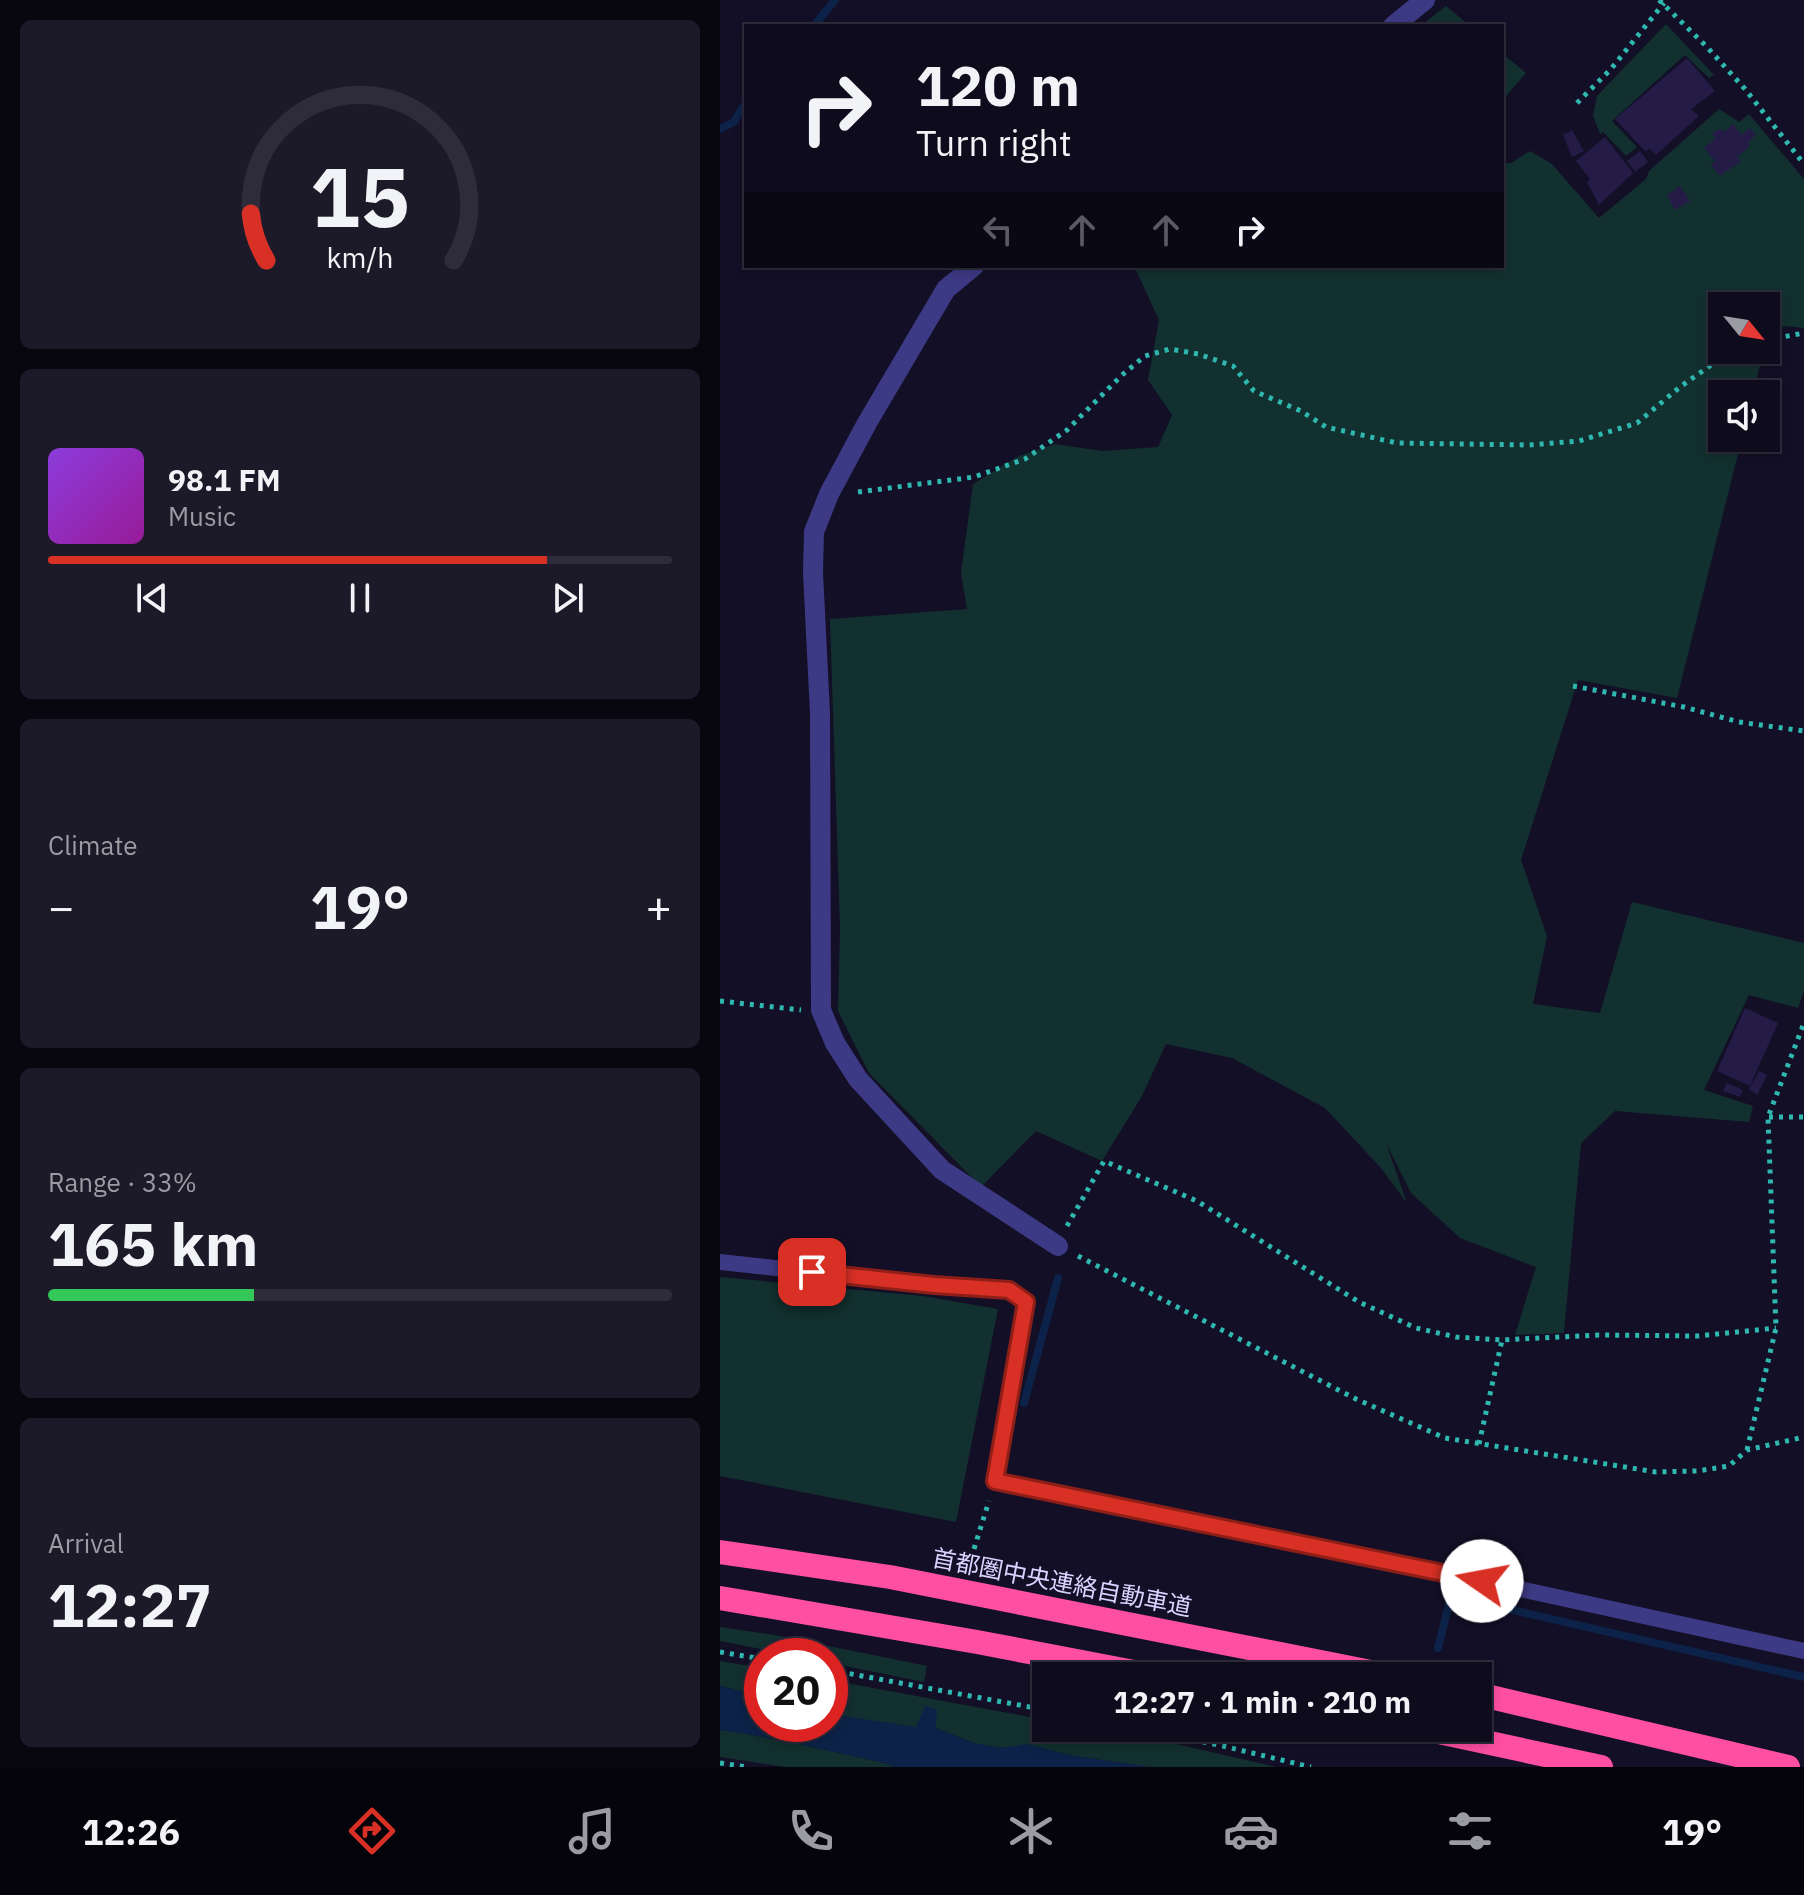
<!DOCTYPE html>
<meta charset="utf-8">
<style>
body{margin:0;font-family:"IBM Plex Sans","Noto Sans JP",sans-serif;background:#1c1929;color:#f1f3f6;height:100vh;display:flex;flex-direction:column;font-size:30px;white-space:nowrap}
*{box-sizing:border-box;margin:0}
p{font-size:26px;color:#9b9ba3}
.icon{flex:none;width:44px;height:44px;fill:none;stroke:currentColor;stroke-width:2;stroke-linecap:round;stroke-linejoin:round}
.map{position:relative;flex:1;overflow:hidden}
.panel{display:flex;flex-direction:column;gap:20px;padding:20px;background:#08060f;width:720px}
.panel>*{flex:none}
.top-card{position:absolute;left:24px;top:24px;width:760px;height:244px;border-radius:0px;box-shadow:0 4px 12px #0003,0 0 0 2px #2e2b3b;background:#0e0b1c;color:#f1f3f6;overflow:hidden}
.needle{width:52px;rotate:120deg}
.tools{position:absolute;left:988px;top:292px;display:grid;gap:16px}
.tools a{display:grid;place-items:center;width:72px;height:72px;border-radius:0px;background:#0e0b1c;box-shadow:0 4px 12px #0003,0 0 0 2px #2e2b3b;font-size:40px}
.speed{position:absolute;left:24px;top:1638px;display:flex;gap:16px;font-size:40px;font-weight:700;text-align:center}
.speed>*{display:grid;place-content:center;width:104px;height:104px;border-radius:50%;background:#0e0b1c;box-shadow:0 4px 12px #0003,0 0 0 2px #2e2b3b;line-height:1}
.speed .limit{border:12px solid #d22;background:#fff;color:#111}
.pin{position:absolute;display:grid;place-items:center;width:68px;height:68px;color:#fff;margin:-34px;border-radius:16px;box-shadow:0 4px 12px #0006}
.me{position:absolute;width:88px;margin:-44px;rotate:282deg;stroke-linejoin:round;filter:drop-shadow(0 0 6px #0008)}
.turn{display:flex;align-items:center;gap:28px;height:168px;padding:0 40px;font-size:36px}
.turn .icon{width:104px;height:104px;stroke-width:2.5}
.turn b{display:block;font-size:56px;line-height:68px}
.lanes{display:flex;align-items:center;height:76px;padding:0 40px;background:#0003;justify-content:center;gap:40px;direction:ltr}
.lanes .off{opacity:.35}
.big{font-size:60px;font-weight:700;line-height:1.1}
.panel .widget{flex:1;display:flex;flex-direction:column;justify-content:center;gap:12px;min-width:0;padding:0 28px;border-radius:12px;background:#1c1929}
.panel .dial{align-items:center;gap:0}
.dial svg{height:208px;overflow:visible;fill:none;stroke:#2e2b3b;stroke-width:7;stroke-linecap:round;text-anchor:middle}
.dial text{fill:#f1f3f6;stroke:none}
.song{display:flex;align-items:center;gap:24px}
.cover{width:96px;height:96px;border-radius:12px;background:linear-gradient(135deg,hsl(270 70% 55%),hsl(300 70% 35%))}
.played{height:8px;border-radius:4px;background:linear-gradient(90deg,#d93025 80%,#2e2b3b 80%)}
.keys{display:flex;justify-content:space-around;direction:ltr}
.heat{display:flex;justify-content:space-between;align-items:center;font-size:44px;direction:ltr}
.charge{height:12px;border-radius:6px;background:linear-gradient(90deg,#34c759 33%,#2e2b3b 0)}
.trip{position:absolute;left:312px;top:1662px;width:460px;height:80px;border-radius:0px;background:#0e0b1c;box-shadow:0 4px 12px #0003,0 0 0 2px #2e2b3b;font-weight:700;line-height:80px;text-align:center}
.menu{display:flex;height:128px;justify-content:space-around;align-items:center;background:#06040b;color:#9b9ba3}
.menu .icon{width:56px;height:56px}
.menu .on{color:#d93025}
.menu b{font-size:36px;color:#f1f3f6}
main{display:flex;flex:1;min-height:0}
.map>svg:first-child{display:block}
.green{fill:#12302f}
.water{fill:#0c2248}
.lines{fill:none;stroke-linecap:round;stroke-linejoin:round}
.stream{stroke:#0c2248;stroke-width:8}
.building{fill:#241b47}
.path{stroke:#2fb8b0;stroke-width:5;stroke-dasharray:4 6;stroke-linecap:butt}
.service{stroke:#3d3a85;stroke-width:16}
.minor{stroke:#3d3a85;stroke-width:20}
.motorway{stroke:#ff4fa3;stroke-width:24}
.route-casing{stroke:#8d1f18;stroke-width:20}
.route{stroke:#d93025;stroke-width:14}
.labels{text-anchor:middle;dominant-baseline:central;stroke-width:8;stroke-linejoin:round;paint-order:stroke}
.street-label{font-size:24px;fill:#d9d4ff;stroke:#130f26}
</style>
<main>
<section class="panel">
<div class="widget dial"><svg viewBox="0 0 100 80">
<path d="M14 69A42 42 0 1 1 86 69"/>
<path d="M14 69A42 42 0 0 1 8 51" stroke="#d93025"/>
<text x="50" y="56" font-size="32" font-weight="700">15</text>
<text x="50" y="72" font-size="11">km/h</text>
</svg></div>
<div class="widget">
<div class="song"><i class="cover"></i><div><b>98.1 FM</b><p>Music</p></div></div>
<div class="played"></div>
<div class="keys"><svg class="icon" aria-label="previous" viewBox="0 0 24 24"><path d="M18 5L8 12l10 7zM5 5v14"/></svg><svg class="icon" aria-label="pause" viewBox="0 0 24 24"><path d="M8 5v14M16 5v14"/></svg><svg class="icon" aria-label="next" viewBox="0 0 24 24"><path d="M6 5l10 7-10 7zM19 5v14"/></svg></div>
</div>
<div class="widget"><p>Climate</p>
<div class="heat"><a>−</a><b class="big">19°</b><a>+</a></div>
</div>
<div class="widget"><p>Range · 33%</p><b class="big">165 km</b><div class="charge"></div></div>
<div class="widget"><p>Arrival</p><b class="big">12:27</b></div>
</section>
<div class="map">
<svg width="1084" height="1767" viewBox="0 0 1084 1767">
<rect width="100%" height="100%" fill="#130f26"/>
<path class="green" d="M 726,6 L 750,26 L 700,26 Z
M 946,24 L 994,75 L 989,78 L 965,55 L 892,121 L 917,147 L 906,156 L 883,132 L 880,134 L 873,115 L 877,96 Z
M 782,53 L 806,73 L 782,101 Z
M 999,109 L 1019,122 L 1029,114 L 1084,179 L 1084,328 L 1066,326 L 1046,331 L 1046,306 L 1002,306 L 1002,350 L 1026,350 L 1040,365 L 1033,394 L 1002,394 L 1002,438 L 1022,438 L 957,698 L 858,680 L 801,860 L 827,936 L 813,1004 L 880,1013 L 912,902 L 1084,943 L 1084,991 L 1078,1008 L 1029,995 L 984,1090 L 1033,1106 L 1029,1122 L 895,1111 L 861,1143 L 844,1333 L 795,1335 L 816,1267 L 740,1238 L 691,1193 L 666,1143 L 687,1203 L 660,1167 L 605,1108 L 512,1058 L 446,1044 L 422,1096 L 382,1161 L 316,1131 L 261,1187 L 149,1073 L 118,1011 L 120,929 L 110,619 L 247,609 L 241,573 L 253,484 L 299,456 L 335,444 L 382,451 L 438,447 L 452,415 L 428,380 L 439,320 L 414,266 L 782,266 L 782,163 L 791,163 L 810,151 L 832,164 L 879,218 L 926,179 L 929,171 Z
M 0,1277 L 203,1296 L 278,1309 L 236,1522 L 0,1476 Z
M 0,1627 L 55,1635 L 207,1666 L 204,1682 L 110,1663 L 110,1656 L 76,1656 L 0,1641 Z
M 0,1661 L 42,1668 L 42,1697 L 0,1686 Z
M 110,1680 L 326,1720 L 326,1728 L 370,1728 L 448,1742 L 556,1767 L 430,1767 L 354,1756 L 307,1745 L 282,1748 L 253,1743 L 216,1728 L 192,1727 L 110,1714 Z
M 0,1730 C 58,1738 115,1752 172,1765 L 172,1767 L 65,1767 L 0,1757 Z"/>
<path class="water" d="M 0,1686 L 42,1697 L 42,1724 L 110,1724 L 110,1714 L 196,1727 L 205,1706 L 217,1709 L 216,1728 L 253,1743 L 282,1748 L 307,1744 L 354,1756 L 430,1767 L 172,1767 L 172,1765 C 115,1752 58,1738 0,1730 Z"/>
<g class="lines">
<path class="stream" d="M 94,26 L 115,0
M 0,129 L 14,122 L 26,102
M 304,1403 L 338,1278
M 718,1648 L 731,1596 L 1084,1677"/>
</g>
<path class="building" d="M 967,58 L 995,91 L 971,109 L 979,116 L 936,155 L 929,148 L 926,152 L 895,119 Z
M 1013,124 L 1022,135 L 1029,128 L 1036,134 L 1028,143 L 1030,146 L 1017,157 L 1021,161 L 1000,176 L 991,165 L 995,161 L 984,148 L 996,138 L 992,134 L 999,129 L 1004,132 Z
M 852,130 L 864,151 L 852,157 L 843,135 Z
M 885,137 L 913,173 L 879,205 L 867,182 L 870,179 L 856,161 Z
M 920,151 L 928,162 L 915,172 L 907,161 Z
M 960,186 L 970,201 L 955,210 L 947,195 Z
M 1025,1008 L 1058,1023 L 1030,1086 L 997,1071 Z
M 1039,1071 L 1047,1075 L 1037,1095 L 1029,1089 Z
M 1007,1083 L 1023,1090 L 1020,1097 L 1003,1091 Z"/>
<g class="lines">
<path class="path" d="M 939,0 L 986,46 L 1025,89 L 1084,164
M 857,103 L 891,69 L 944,3
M 1046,340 L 1084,333
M 138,492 L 254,477 L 305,459 L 347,430 L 402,375 L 425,356 L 450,349 L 478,354 L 513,366 L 534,391 L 581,411 L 606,427 L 677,443 L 809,445 L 859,441 L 917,423 L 960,387 L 1008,353 L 1017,350
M 853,686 L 964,707 L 1019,722 L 1084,731
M 0,1001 L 81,1010
M 1049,1117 L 1084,1117
M 347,1226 L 384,1161 L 477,1201 L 639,1302 L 696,1328 L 736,1337 L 782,1340 L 879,1335 L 977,1336 L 1056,1328
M 358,1256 L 636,1399 L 725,1438 L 936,1472 L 977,1471 L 1009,1466 L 1027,1450 L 1084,1437
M 759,1444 L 782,1340
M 1027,1450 L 1056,1328 L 1048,1117 L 1084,1023
M 248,1568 L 269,1501
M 0,1652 L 42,1659
M 110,1670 L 326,1710
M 414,1728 L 503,1746 L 591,1767
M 0,1763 L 27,1767"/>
<path class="service" d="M 0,1262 L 214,1285 L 289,1290 L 306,1302 L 275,1481 L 704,1568 L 1084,1651"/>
<path class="minor" d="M 673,26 L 705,0
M 254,266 L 226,289 L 147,423 L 109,494 L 94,532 L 93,572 L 100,713 L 101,1010 L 115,1043 L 138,1079 L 222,1170 L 338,1246"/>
<path class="motorway" d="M 0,1552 L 170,1577 L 671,1676
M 0,1598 L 257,1642 L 435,1676
M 758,1694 L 1068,1767
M 700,1728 L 881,1767"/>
</g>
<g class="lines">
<defs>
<path id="route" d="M 92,1272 L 214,1285 L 289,1290 L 306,1302 L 275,1481 L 762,1581"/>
</defs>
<use href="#route" class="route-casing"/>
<use href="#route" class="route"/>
</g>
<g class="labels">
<g class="street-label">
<text transform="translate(342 1582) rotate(11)">首都圏中央連絡自動車道</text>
</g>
</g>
</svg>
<div class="tools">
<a><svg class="needle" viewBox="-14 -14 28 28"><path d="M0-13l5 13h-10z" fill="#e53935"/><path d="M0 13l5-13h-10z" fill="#9b9ba3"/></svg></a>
<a><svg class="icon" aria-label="sound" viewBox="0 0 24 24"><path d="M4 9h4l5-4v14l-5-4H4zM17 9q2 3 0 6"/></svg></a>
</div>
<div class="speed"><div class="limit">20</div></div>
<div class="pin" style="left:92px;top:1272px;background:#d93025"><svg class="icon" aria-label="arrive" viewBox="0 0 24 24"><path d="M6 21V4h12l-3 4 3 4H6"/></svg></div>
<svg class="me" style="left:762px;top:1581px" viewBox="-20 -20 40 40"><circle r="19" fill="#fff"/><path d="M0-13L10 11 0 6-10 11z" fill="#d93025"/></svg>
<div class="trip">12:27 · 1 min · 210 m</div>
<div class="top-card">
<div class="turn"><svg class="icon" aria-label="right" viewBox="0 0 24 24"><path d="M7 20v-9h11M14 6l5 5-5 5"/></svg><div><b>120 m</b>Turn right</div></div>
<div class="lanes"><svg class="icon off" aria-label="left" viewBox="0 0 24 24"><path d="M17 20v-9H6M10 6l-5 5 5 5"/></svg><svg class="icon off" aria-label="ahead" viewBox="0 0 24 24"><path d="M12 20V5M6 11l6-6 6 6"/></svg><svg class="icon off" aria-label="ahead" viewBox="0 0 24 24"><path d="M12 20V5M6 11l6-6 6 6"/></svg><svg class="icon" aria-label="right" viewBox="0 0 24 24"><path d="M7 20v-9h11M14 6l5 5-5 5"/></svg></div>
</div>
</div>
</main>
<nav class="menu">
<b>12:26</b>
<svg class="icon on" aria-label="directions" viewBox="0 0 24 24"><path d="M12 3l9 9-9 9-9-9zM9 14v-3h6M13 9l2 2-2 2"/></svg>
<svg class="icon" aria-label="music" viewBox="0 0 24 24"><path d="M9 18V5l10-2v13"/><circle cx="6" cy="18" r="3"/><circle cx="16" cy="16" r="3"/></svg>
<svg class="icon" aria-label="phone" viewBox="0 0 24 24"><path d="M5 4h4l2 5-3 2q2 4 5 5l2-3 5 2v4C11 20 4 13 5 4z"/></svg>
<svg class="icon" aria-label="climate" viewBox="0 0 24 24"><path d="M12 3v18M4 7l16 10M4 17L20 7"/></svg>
<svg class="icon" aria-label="car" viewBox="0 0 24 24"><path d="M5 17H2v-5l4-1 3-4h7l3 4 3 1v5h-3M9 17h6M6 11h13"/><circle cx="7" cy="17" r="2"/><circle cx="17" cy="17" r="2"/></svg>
<svg class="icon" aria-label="filters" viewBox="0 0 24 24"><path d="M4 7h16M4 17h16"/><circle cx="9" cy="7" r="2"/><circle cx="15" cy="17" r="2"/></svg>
<b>19°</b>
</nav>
